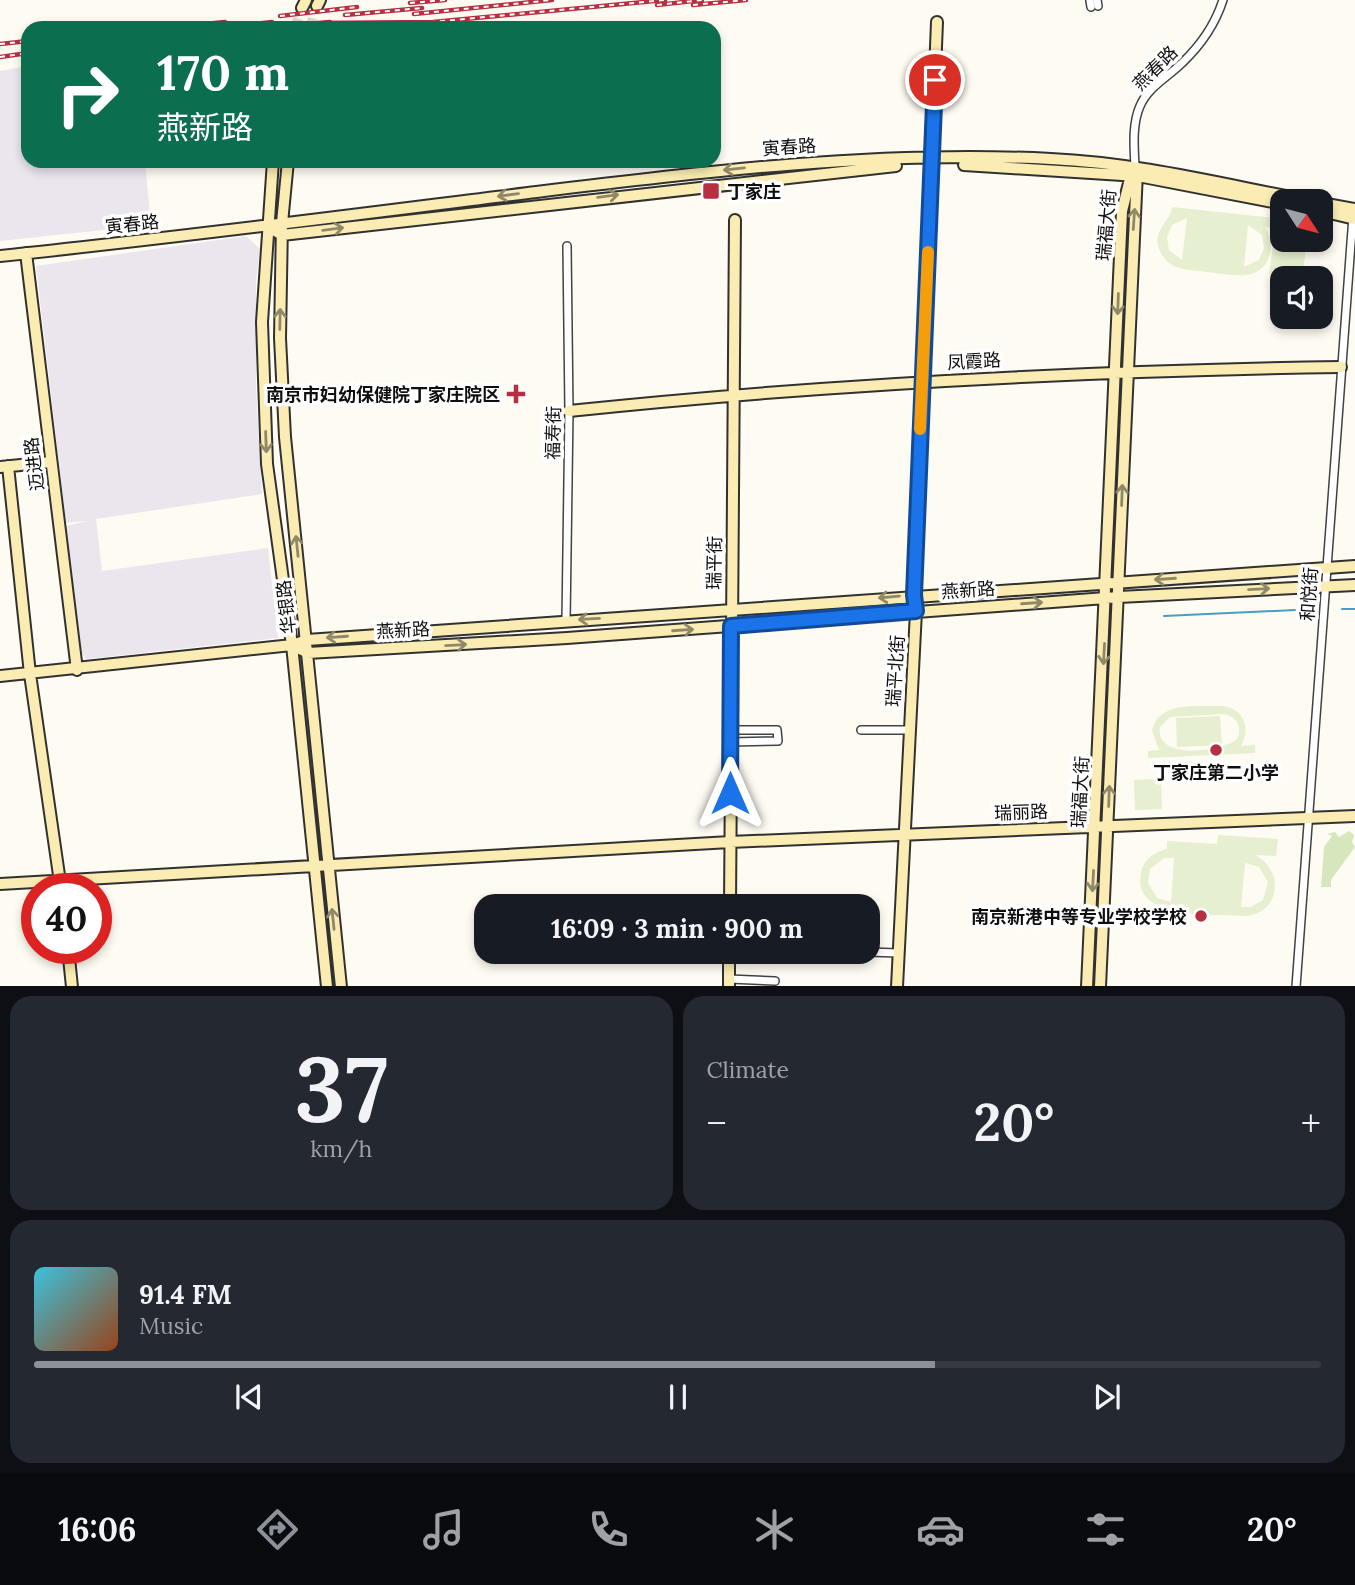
<!DOCTYPE html>
<meta charset="utf-8">
<style>
body{margin:0;font-family:Lora,"Noto Sans SC",serif;background:#242831;color:#f1f3f6;height:100vh;display:flex;flex-direction:column;font-size:26px;white-space:nowrap}
*{box-sizing:border-box;margin:0}
p{font-size:23px;color:#9ea1a6}
.icon{flex:none;width:38px;height:38px;fill:none;stroke:currentColor;stroke-width:2;stroke-linecap:round;stroke-linejoin:round}
.map{position:relative;height:986px;overflow:hidden}
.side{display:flex;flex-direction:column;gap:10px;padding:10px;background:#0d0f14;flex:1}
.side>*{flex:none}
.hud{position:absolute;left:21px;top:21px;width:700px;height:147px;border-radius:21px;box-shadow:0 4px 10px #0003;background:#0b6e4f;color:#fff;overflow:hidden}
.needle{width:46px;rotate:126deg}
.fabs{position:absolute;left:1270px;top:189px;display:grid;gap:14px}
.fabs a{display:grid;place-items:center;width:63px;height:63px;border-radius:14px;background:#171b24;box-shadow:0 4px 10px #0003;font-size:35px}
.speed{position:absolute;left:21px;top:873px;display:flex;gap:14px;font-size:35px;font-weight:700;text-align:center}
.speed>*{display:grid;place-content:center;width:91px;height:91px;border-radius:50%;background:#171b24;box-shadow:0 4px 10px #0003;line-height:1}
.speed .limit{border:10px solid #d22;background:#fff;color:#111}
.pin{position:absolute;display:grid;place-items:center;width:60px;height:60px;color:#fff;margin:-30px;border:4px solid #fff;border-radius:50%;box-shadow:0 2px 7px #0007}
.me{position:absolute;width:77px;margin:-38px;rotate:0deg;stroke-linejoin:round;filter:drop-shadow(0 0 5px #0008)}
.turn{display:flex;align-items:center;gap:24px;height:147px;padding:0 21px;font-size:32px}
.turn .icon{width:91px;height:91px;stroke-width:2.5}
.turn b{display:block;font-size:49px;line-height:60px}
.big{font-size:52px;font-weight:800;line-height:1.1}
.side .widget{flex:1;display:flex;flex-direction:column;justify-content:center;gap:10px;min-width:0;padding:0 24px;border-radius:21px;background:#242831}
.side .dial{align-items:center;gap:0}
.dial b{font-size:91px;line-height:1}
.song{display:flex;align-items:center;gap:21px}
.cover{width:84px;height:84px;border-radius:10px;background:linear-gradient(135deg,hsl(190 70% 55%),hsl(20 70% 35%))}
.played{height:7px;border-radius:4px;background:linear-gradient(90deg,#8c9099 70%,#363941 70%)}
.keys{display:flex;justify-content:space-around;direction:ltr}
.heat{display:flex;justify-content:space-between;align-items:center;font-size:38px;direction:ltr}
.side .tiles{flex:1;display:grid;gap:10px;grid-template-columns:1fr 1fr}
.widget:last-child{grid-column:span 2}
.trip{position:absolute;left:474px;top:894px;width:406px;height:70px;border-radius:21px;background:#171b24;box-shadow:0 4px 10px #0003;font-weight:800;line-height:70px;text-align:center}
.tab-bar{display:flex;height:112px;justify-content:space-around;align-items:center;background:#090b0e;color:#9ea1a6}
.tab-bar .icon{width:49px;height:49px}
.tab-bar .active{color:#8c9099}
.tab-bar b{font-size:32px;color:#f1f3f6}
.map>svg:first-child{display:block}
.industrial{fill:#ebe5ed}
.green{fill:#d7e7bd}
.pitch{fill:#e6efcf;fill-rule:evenodd}
.lines{fill:none;stroke-linecap:round;stroke-linejoin:round}
.stream{stroke:#469dc5;stroke-width:2}
.secondary-tunnel{stroke:#dad8d0;stroke-width:10;stroke-dasharray:10 5;stroke-linecap:butt}
.street-casing{stroke:#424242;stroke-width:10}
.secondary-casing{stroke:#313131;stroke-width:14}
.street{stroke:#fff;stroke-width:7}
.secondary{stroke:#faecb2;stroke-width:10}
.rail-casing{stroke:#b72f41;stroke-width:4.5}
.rail{stroke:#fff;stroke-width:2;stroke-dasharray:5;stroke-linecap:butt}
.oneway{stroke:#908969}
.route-casing{stroke:#114b97;stroke-width:18}
.route{stroke:#1a73e8;stroke-width:12}
.slow{stroke:#f59e0b;stroke-width:12}
.poi-dot{fill:#b72f41;stroke:#fff;stroke-width:2.5}
.labels{text-anchor:middle;dominant-baseline:central;stroke-width:7;stroke-linejoin:round;paint-order:stroke}
.street-label{font-size:18px;fill:#0f0f0f;stroke:#fff}
.poi-label{font-size:18px;font-weight:bold;fill:#0f0f0f;stroke:#fff;text-anchor:end}
</style>
<div class="map">
<svg width="1355" height="987" viewBox="0 0 1355 987">
<rect width="100%" height="100%" fill="#fefbf2"/>
<path class="industrial" d="M 28,66 L 28,161 L 145,161 L 151,225 L 0,241 L 0,71 Z
M 246,236 L 260,249 L 256,281 L 256,389 L 262,494 L 96,519 L 102,571 L 268,548 L 278,638 L 87,659 L 82,654 L 66,526 L 87,521 L 66,523 L 36,266 Z"/>
<path class="green" d="M 1349,831 L 1354,835 L 1352,842 L 1355,847 L 1331,880 L 1331,887 L 1321,887 L 1324,847 L 1332,836 L 1327,834 L 1335,832 L 1339,837 Z"/>
<path class="pitch" d="M 1172,207 L 1283,219 L 1283,229 L 1265,227 C 1277,246 1270,274 1244,275 C 1232,276 1218,273 1206,272 C 1196,270 1184,271 1174,266 C 1166,262 1160,254 1158,245 C 1155,227 1171,221 1172,207 ZM 1187,218 L 1187,219 L 1182,260 L 1169,250 L 1167,237 L 1172,225 ZM 1248,225 L 1262,235 L 1264,248 L 1259,260 L 1244,267 Z
M 1275,232 L 1283,233 L 1283,240 L 1307,240 L 1302,278 L 1269,274 Z
M 1223,706 C 1244,709 1251,728 1241,746 L 1255,745 L 1255,753 L 1148,758 L 1148,751 L 1159,750 L 1152,730 C 1160,700 1198,707 1223,706 ZM 1223,714 C 1236,716 1242,725 1238,738 C 1227,751 1154,762 1160,727 L 1170,717 Z
M 1220,716 L 1222,745 L 1177,747 L 1176,718 Z
M 1161,779 L 1162,809 L 1135,810 L 1134,780 Z
M 1218,835 L 1278,839 L 1276,856 L 1255,855 C 1286,871 1280,916 1242,916 C 1213,914 1131,920 1141,873 C 1143,860 1154,852 1167,849 L 1167,841 L 1217,844 ZM 1164,858 L 1190,858 L 1174,858 L 1171,902 L 1157,898 L 1148,883 L 1150,869 ZM 1245,863 L 1259,867 L 1268,882 L 1263,900 L 1251,907 L 1241,907 Z"/>
<g class="lines">
<path class="stream" d="M 1342,609 L 1355,609
M 1164,616 L 1295,610"/>
<path class="secondary-tunnel" d="M 295,28 L 302,8
M 310,28 L 317,6"/>
<defs>
<path id="street" d="M 1097,0 L 1098,6
M 1090,1 L 1091,7
M 935,80 L 955,80
M 1135,166 C 1134,147 1132,124 1140,106 C 1148,87 1168,77 1182,63 C 1201,45 1215,25 1223,0
M 566,621 L 569,411 L 567,246
M 861,730 L 909,730
M 730,742 L 778,741 L 777,730 L 730,730
M 868,952 L 898,953
M 729,979 L 775,981
M 1296,987 L 1353,216"/>
<path id="secondary" d="M 317,6 L 320,0
M 302,8 L 306,0
M 273,161 L 262,322 L 267,464 L 292,645 L 327,987
M 288,161 L 282,223 L 280,338 L 285,437 L 341,987
M 964,165 L 1138,176 L 1283,204
M 1321,203 L 1355,209
M 1321,211 L 1355,219
M 268,227 L 282,235 L 896,166
M 26,253 L 77,670
M 0,256 C 176,238 352,215 528,193 C 700,172 876,150 1051,159 C 1140,163 1225,185 1312,201
M 569,411 C 826,384 1083,371 1341,367
M 8,466 L 30,674 L 61,889
M 0,467 L 51,462
M 292,645 L 308,653 L 567,638 L 1119,597 L 1355,585
M 0,676 L 292,645 L 307,640 L 1355,566
M 0,884 L 730,842 L 1355,816
M 730,906 L 735,220
M 68,948 L 72,987
M 729,987 L 729,952
M 897,987 L 916,611 L 914,595 L 937,22
M 1087,987 L 1122,211 L 1132,171
M 1100,987 L 1137,172"/>
</defs>
<use href="#street" class="street-casing"/>
<use href="#secondary" class="secondary-casing"/>
<use href="#street" class="street"/>
<use href="#secondary" class="secondary"/>
<defs>
<path id="rail" d="M 410,3 L 445,0
M 657,5 L 702,0
M 693,5 L 746,0
M 414,14 L 552,0
M 345,15 L 422,8
M 280,16 L 357,7
M 320,23 L 433,22 L 665,0
M 163,28 L 225,22
M 216,28 L 272,22
M 264,28 L 330,22
M 0,44 L 28,41
M 0,57 L 28,53"/>
</defs>
<use href="#rail" class="rail-casing"/>
<use href="#rail" class="rail"/>
</g>
<defs><path id="oneway-shaft" d="M-6 0H5M1.5-3L5.5 0L1.5 3" fill="none" stroke-width="1.6" stroke-linecap="round" stroke-linejoin="round" transform="scale(1.75)"/></defs>
<g class="oneway">
<use href="#oneway-shaft" transform="translate(734 169) rotate(174)"/>
<use href="#oneway-shaft" transform="translate(508 195) rotate(173)"/>
<use href="#oneway-shaft" transform="translate(608 196) rotate(-7)"/>
<use href="#oneway-shaft" transform="translate(1134 219) rotate(-86)"/>
<use href="#oneway-shaft" transform="translate(333 229) rotate(-7)"/>
<use href="#oneway-shaft" transform="translate(1118 304) rotate(92)"/>
<use href="#oneway-shaft" transform="translate(280 319) rotate(-89)"/>
<use href="#oneway-shaft" transform="translate(266 442) rotate(88)"/>
<use href="#oneway-shaft" transform="translate(1122 495) rotate(-88)"/>
<use href="#oneway-shaft" transform="translate(297 546) rotate(-96)"/>
<use href="#oneway-shaft" transform="translate(1165 579) rotate(176)"/>
<use href="#oneway-shaft" transform="translate(1259 589) rotate(-3)"/>
<use href="#oneway-shaft" transform="translate(889 597) rotate(175)"/>
<use href="#oneway-shaft" transform="translate(1032 603) rotate(-4)"/>
<use href="#oneway-shaft" transform="translate(589 619) rotate(177)"/>
<use href="#oneway-shaft" transform="translate(683 630) rotate(-4)"/>
<use href="#oneway-shaft" transform="translate(337 637) rotate(176)"/>
<use href="#oneway-shaft" transform="translate(456 645) rotate(-3)"/>
<use href="#oneway-shaft" transform="translate(1104 654) rotate(93)"/>
<use href="#oneway-shaft" transform="translate(1109 796) rotate(-88)"/>
<use href="#oneway-shaft" transform="translate(1093 881) rotate(93)"/>
<use href="#oneway-shaft" transform="translate(333 919) rotate(-96)"/>
</g>
<g class="lines">
<defs>
<path id="route" d="M 730,793 L 731,626 L 916,611 L 914,595 L 935,80"/>
</defs>
<use href="#route" class="route-casing"/>
<use href="#route" class="route"/>
<path class="slow" d="M 920,429 L 928,252"/>
</g>
<g class="poi-dot">
<rect x="702" y="182" width="18" height="18" rx="3.5"/>
<path d="M512.5 383.5h7v7h7v7h-7v7h-7v-7h-7v-7h7z"/>
<circle cx="1216" cy="750" r="7"/>
<circle cx="1201" cy="916" r="7"/>
</g>
<g class="labels">
<g class="street-label">
<text transform="translate(1155 68) rotate(-45)">燕春路</text>
<text transform="translate(789 147) rotate(-4)">寅春路</text>
<text transform="translate(132 224) rotate(-6)">寅春路</text>
<text transform="translate(1106 225) rotate(-85)">瑞福大街</text>
<text transform="translate(974 361) rotate(-3)">凤霞路</text>
<text transform="translate(553 433) rotate(-89)">福寿街</text>
<text transform="translate(34 464) rotate(-97)">迈进路</text>
<text transform="translate(714 563) rotate(-89)">瑞平街</text>
<text transform="translate(968 590) rotate(-4)">燕新路</text>
<text transform="translate(1309 594) rotate(-86)">和悦街</text>
<text transform="translate(286 607) rotate(-96)">华银路</text>
<text transform="translate(403 630) rotate(-3)">燕新路</text>
<text transform="translate(895 671) rotate(-86)">瑞平北街</text>
<text transform="translate(1080 792) rotate(-87)">瑞福大街</text>
<text transform="translate(1021 812) rotate(-2)">瑞丽路</text>
</g>
<g class="poi-label">
<text x="727" y="191" text-anchor="start">丁家庄</text>
<text x="500" y="394">南京市妇幼保健院丁家庄院区</text>
<text x="1216" y="772" text-anchor="middle">丁家庄第二小学</text>
<text x="1187" y="916">南京新港中等专业学校学校</text>
</g>
</g>
</svg>
<div class="fabs">
<a><svg class="needle" viewBox="-14 -14 28 28"><path d="M0-13l5 13h-10z" fill="#e53935"/><path d="M0 13l5-13h-10z" fill="#9ea1a6"/></svg></a>
<a><svg class="icon" aria-label="sound" viewBox="0 0 24 24"><path d="M4 9h4l5-4v14l-5-4H4zM17 9q2 3 0 6"/></svg></a>
</div>
<div class="speed"><div class="limit">40</div></div>
<div class="pin" style="left:935px;top:80px;background:#d93025"><svg class="icon" aria-label="arrive" viewBox="0 0 24 24"><path d="M6 21V4h12l-3 4 3 4H6"/></svg></div>
<svg class="me" style="left:730px;top:793px" viewBox="-20 -20 40 40"><path d="M0-17L14 15 0 8-14 15z" fill="#1a73e8" stroke="#fff" stroke-width="4"/></svg>
<div class="trip">16:09 · 3 min · 900 m</div>
<div class="hud">
<div class="turn"><svg class="icon" aria-label="right" viewBox="0 0 24 24"><path d="M7 20v-9h11M14 6l5 5-5 5"/></svg><div><b>170 m</b>燕新路</div></div>
</div>
</div>
<section class="side">
<div class="tiles">
<div class="widget dial"><b>37</b><p>km/h</p></div>
<div class="widget"><p>Climate</p>
<div class="heat"><a>−</a><b class="big">20°</b><a>+</a></div>
</div>
<div class="widget">
<div class="song"><i class="cover"></i><div><b>91.4 FM</b><p>Music</p></div></div>
<div class="played"></div>
<div class="keys"><svg class="icon" aria-label="previous" viewBox="0 0 24 24"><path d="M18 5L8 12l10 7zM5 5v14"/></svg><svg class="icon" aria-label="pause" viewBox="0 0 24 24"><path d="M8 5v14M16 5v14"/></svg><svg class="icon" aria-label="next" viewBox="0 0 24 24"><path d="M6 5l10 7-10 7zM19 5v14"/></svg></div>
</div>
</div>
</section>
<nav class="tab-bar">
<b>16:06</b>
<svg class="icon active" aria-label="directions" viewBox="0 0 24 24"><path d="M12 3l9 9-9 9-9-9zM9 14v-3h6M13 9l2 2-2 2"/></svg>
<svg class="icon" aria-label="music" viewBox="0 0 24 24"><path d="M9 18V5l10-2v13"/><circle cx="6" cy="18" r="3"/><circle cx="16" cy="16" r="3"/></svg>
<svg class="icon" aria-label="phone" viewBox="0 0 24 24"><path d="M5 4h4l2 5-3 2q2 4 5 5l2-3 5 2v4C11 20 4 13 5 4z"/></svg>
<svg class="icon" aria-label="climate" viewBox="0 0 24 24"><path d="M12 3v18M4 7l16 10M4 17L20 7"/></svg>
<svg class="icon" aria-label="car" viewBox="0 0 24 24"><path d="M5 17H2v-5l4-1 3-4h7l3 4 3 1v5h-3M9 17h6M6 11h13"/><circle cx="7" cy="17" r="2"/><circle cx="17" cy="17" r="2"/></svg>
<svg class="icon" aria-label="filters" viewBox="0 0 24 24"><path d="M4 7h16M4 17h16"/><circle cx="9" cy="7" r="2"/><circle cx="15" cy="17" r="2"/></svg>
<b>20°</b>
</nav>
